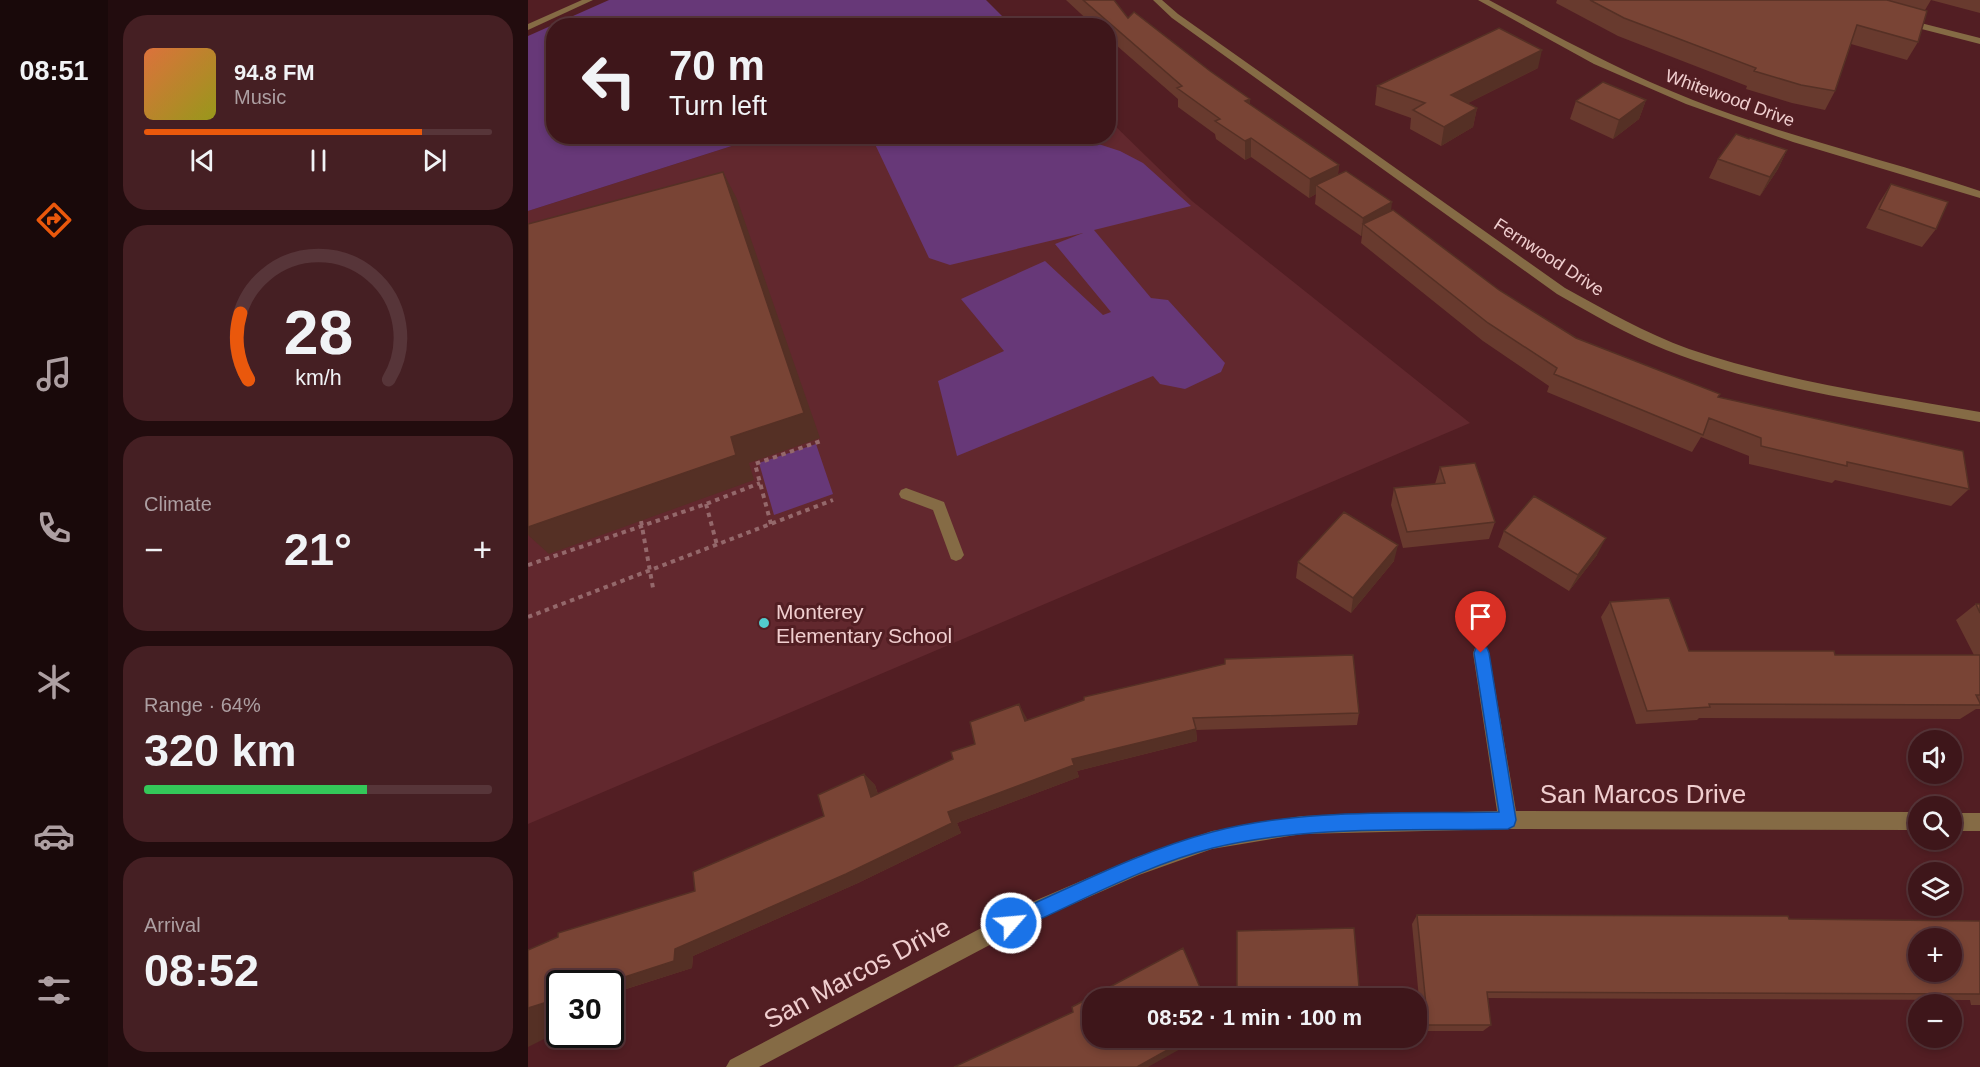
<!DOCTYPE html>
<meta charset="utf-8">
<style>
body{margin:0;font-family:Arial,sans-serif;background:#451f23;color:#f1f3f6;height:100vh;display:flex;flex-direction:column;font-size:22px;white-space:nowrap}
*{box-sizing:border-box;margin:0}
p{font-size:20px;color:#ad9fa2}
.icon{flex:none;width:33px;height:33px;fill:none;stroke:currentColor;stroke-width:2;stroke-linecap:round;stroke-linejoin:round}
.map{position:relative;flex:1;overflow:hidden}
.side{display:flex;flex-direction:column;gap:15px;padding:15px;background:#220c0e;width:420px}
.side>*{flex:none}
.hud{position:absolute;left:18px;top:18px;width:570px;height:126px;border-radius:24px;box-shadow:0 3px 9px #0003,0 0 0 2px #573539;background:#3e161a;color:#f1f3f6;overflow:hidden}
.controls{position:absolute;left:1380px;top:730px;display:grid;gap:12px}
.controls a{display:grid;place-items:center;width:54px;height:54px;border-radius:50%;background:#3e161a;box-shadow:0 3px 9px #0003,0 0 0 2px #573539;font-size:30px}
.speed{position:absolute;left:18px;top:970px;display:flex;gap:12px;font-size:30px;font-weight:700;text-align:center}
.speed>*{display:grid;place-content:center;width:78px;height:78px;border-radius:50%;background:#3e161a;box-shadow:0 3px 9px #0003,0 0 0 2px #573539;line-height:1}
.speed .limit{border:3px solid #111;border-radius:9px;background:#fff;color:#111}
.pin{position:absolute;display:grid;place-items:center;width:51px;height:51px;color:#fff;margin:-62px -26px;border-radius:50% 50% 50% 0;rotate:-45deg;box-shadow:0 0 6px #0007}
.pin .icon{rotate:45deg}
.me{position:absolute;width:66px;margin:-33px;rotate:63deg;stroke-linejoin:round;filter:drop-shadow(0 0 4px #0008)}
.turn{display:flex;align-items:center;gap:21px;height:126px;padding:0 24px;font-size:27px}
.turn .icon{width:78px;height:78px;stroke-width:2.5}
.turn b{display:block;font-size:42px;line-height:51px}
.big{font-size:45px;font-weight:600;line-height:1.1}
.side .card{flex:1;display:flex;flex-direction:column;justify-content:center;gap:9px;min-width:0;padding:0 21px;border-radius:24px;background:#451f23}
.side .dial{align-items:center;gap:0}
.dial svg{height:156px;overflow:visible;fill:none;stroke:#573539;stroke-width:7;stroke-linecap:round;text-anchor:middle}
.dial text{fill:#f1f3f6;stroke:none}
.song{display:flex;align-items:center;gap:18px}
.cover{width:72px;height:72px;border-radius:9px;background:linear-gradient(135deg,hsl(20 70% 55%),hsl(60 70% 35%))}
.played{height:6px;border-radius:3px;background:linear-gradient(90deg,#ea580c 80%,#573539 80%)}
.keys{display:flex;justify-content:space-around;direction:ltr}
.heat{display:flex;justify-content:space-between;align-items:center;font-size:33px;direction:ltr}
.charge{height:9px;border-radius:4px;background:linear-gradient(90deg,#34c759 64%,#573539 0)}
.trip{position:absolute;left:554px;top:988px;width:345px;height:60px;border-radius:24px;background:#3e161a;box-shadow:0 3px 9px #0003,0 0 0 2px #573539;font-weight:600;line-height:60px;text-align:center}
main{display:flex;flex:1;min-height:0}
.tabs{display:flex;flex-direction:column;width:108px;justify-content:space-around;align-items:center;background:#19090a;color:#ad9fa2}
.tabs .icon{width:42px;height:42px}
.tabs .current{color:#ea580c}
.tabs b{font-size:27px;color:#f1f3f6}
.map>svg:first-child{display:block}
.built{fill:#62282e}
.green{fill:#673878}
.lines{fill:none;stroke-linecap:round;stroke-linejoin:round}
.path{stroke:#94686b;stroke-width:4;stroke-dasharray:4.5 4.5;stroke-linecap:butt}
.minor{fill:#856b45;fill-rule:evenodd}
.wall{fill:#683a2e}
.shaded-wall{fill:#553025}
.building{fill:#794435;stroke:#553025;stroke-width:1.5;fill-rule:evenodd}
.route{fill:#1a73e8;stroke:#114b97;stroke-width:1.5}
.poi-dot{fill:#52cdcf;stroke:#521e23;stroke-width:2}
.labels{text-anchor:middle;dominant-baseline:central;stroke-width:6;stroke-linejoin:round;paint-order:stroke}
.far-street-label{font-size:18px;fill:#f0cecf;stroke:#521e23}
.poi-label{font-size:21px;fill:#f0cecf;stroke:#521e23;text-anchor:start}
.near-street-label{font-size:26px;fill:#f0cecf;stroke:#521e23}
</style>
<main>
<nav class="tabs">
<b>08:51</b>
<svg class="icon current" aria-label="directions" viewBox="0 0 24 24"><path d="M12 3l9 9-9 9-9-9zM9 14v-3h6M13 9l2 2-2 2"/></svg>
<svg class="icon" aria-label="music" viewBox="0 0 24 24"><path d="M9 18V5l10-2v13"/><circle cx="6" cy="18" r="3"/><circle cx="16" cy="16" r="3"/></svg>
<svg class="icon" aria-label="phone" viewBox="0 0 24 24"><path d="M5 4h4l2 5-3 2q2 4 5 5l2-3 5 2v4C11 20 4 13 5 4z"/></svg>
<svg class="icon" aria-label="climate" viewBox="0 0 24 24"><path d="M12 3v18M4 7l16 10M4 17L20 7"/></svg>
<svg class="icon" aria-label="car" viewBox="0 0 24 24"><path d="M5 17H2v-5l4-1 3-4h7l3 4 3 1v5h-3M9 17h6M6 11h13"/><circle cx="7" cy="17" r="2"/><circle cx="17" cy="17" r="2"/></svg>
<svg class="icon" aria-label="filters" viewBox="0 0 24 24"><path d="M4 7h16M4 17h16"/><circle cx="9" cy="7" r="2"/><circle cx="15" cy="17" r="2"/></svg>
</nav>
<section class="side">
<div class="card">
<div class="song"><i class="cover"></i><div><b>94.8 FM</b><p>Music</p></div></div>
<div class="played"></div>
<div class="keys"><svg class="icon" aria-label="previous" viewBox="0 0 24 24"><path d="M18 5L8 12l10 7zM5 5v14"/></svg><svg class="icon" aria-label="pause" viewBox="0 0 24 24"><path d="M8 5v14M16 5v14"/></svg><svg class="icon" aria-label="next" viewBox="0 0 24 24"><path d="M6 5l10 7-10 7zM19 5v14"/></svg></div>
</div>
<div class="card dial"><svg viewBox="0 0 100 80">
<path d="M14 69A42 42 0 1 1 86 69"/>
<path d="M14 69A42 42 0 0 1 10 35" stroke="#ea580c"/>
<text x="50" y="56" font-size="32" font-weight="700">28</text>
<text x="50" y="72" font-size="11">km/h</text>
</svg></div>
<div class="card"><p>Climate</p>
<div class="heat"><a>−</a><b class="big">21°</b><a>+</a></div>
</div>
<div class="card"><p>Range · 64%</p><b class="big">320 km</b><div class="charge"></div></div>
<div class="card"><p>Arrival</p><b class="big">08:52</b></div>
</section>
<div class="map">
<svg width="1452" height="1067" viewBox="0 0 1452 1067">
<rect width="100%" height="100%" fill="#521e23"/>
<path class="built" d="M 581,120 L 664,201 L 942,423 L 0,824 L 0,211 L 232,137 L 580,136 Z"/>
<path class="green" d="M 81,0 L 458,0 L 483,25 L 26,26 L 26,136 L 232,137 L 0,211 L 0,36 Z
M 364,136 L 549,137 L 592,151 L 615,163 L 663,206 L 566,230 L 623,298 L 640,300 L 697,363 L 693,372 L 657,389 L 632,384 L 625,376 L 429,456 L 410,381 L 476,351 L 433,299 L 517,261 L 575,315 L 583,312 L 527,244 L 555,233 L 422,265 L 401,258 L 346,142 Z
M 288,444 L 305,494 L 246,515 L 231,463 Z"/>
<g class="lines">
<path class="path" d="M 178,504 L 189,545
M 113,521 L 125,588
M 243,524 L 227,464 L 293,441
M 0,565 L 178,504 L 232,483
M 0,617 L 305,500"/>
<path class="minor" d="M 54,0 L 65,0 L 0,30 L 0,24 Z
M 625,0 L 634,0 L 650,14 L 1037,288 C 1077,310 1117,333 1161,349 C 1255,381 1355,395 1452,412 L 1452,422 C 1347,403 1238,389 1138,350 C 1100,335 1064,314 1029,294 L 644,18 Z
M 950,0 L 961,0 C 1028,36 1094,72 1165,100 C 1259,137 1357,159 1452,191 L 1452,198 L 1265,142 L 1158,104 L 1066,64 Z
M 1377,19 L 1452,38 L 1452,44 L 1374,24 L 1372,22 Z
M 378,488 L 416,502 L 436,555 L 433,559 L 428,561 L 423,559 L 405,510 L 373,498 L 371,494 L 373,490 Z
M 953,646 L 959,648 L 961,653 L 988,811 L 1390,812 L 1390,830 L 980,829 L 774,834 L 684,849 L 611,875 L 511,919 L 231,1067 L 198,1067 L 202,1060 L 497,905 L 609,857 L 684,831 L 774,816 L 969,811 L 945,653 L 947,648 Z
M 1424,813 L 1452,813 L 1452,831 L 1424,831 Z"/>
</g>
<path class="wall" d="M 538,0 L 586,0 L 600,18 L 722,105 L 811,165 L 810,174 L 863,211 L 971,290 L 1048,338 L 1190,397 L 1441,489 L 1423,506 L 1307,480 L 1304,483 L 1221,464 L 1221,456 L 1173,437 L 1164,452 L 1019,392 L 1021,386 L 955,341 L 833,243 L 834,236 L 833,236 L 787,204 L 788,194 L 781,198 L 723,157 L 717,160 L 688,139 L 687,134 L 650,107 L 650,99 L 580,38 L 580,26 L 566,26 Z
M 1029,0 L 1452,0 L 1452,13 L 1403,0 L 1397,10 L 1390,42 L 1379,60 L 1323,44 L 1307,91 L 1297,110 L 1264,103 L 1218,89 L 1219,86 L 1090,36 L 1028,3 Z
M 1010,68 L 940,103 L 949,108 L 945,127 L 913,146 L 882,129 L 883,118 L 847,105 L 849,86 Z
M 1118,100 L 1111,119 L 1085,139 L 1042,119 L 1048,101 Z
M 1221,139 L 1259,150 L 1250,169 L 1232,196 L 1181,178 L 1190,159 Z
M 1363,184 L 1408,229 L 1394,247 L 1338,228 L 1351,203 Z
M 912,467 L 967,522 L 961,539 L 875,548 L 863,505 L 866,488 L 907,484 Z
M 976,531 L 1069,555 L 1041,591 L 970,547 Z
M 866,561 L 823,613 L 768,578 L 770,562 Z
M 1082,602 L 1161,651 L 1307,655 L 1446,655 L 1428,620 L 1448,604 L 1452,604 L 1452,709 L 1448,709 L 1432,719 L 1171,718 L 1169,720 L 1108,724 L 1073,617 Z
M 831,713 L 829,725 L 668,730 L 669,741 L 549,771 L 551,777 L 429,823 L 433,833 L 330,883 L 165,956 L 164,968 L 20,1014 L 22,1036 L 0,950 L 167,891 L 296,816 L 336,774 L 347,785 L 350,794 L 425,759 L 498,717 L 499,721 Z
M 889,915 L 1452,921 L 1452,1005 L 1443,1005 L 1442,1000 L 960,998 L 963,1025 L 955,1031 L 894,1031 L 884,924 Z"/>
<path class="shaded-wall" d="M 1014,50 L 1010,68 L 920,113 L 923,95 Z
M 722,99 L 722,117 L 717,101 Z
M 1118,100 L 1111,119 L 1085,139 L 1091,120 Z
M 949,108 L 945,127 L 913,146 L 916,127 Z
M 723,138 L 723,157 L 717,160 L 717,141 Z
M 1259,150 L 1250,169 L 1232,196 L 1242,177 Z
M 811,165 L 809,183 L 788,185 L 788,194 L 781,198 L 782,179 Z
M 195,172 L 209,199 L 292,438 L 221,463 L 226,480 L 21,554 L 0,535 L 0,527 Z
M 864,202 L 862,220 L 835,224 L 834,236 L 833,236 L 835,218 Z
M 1078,538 L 1069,555 L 1041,591 L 1050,575 Z
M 870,545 L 866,561 L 823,613 L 825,598 Z
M 491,704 L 498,717 L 503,734 L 497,721 Z
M 668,729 L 669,741 L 549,771 L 551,777 L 429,823 L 433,833 L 330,883 L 165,956 L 164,968 L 82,994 L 82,984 L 75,984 L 147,949 L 420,812 L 544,759 Z
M 336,774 L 347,785 L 354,808 L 343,797 Z
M 32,998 L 32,1010 L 20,1014 L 22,1036 L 0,1047 L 0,1008 Z
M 661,1038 L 672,1038 L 620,1067 L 609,1067 Z"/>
<path class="building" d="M 555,0 L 586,0 L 600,18 L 606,12 L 682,71 L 722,99 L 717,101 L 811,165 L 782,179 L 723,138 L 717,141 L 687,121 L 692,119 L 649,88 L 654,86 Z
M 1062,0 L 1359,0 L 1399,11 L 1390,42 L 1329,25 L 1307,91 L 1273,85 L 1226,71 L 1228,68 L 1096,18 Z
M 971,28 L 1014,50 L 923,95 L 949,108 L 916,127 L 885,110 L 897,103 L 849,86 Z
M 1075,82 L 1118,100 L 1091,120 L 1048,101 Z
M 1208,134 L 1221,139 L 1222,138 L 1259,150 L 1242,177 L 1190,159 Z
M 818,171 L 864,202 L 835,218 L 788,185 Z
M 195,172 L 276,413 L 203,437 L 208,455 L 0,527 L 0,224 Z
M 1363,184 L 1420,202 L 1408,229 L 1351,209 Z
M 865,210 L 971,290 L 1048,338 L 1192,394 L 1190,397 L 1435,451 L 1441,489 L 1319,462 L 1319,466 L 1233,446 L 1233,438 L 1181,418 L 1175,435 L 1026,374 L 1029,368 L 960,323 L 835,224 Z
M 947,463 L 967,522 L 879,532 L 866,488 L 917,483 L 912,467 Z
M 1006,496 L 1078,538 L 1050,575 L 976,531 Z
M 816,512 L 870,545 L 825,598 L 770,562 Z
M 1141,598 L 1161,651 L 1306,651 L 1307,655 L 1452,655 L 1452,695 L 1448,695 L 1452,703 L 1452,705 L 1181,704 L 1182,707 L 1119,711 L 1082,602 Z
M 1448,604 L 1452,604 L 1452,613 Z
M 825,655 L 831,713 L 665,718 L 668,729 L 544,759 L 546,765 L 420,812 L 424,823 L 318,874 L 147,949 L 146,961 L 75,984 L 32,984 L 32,998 L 0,1008 L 0,950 L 30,937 L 30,933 L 167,891 L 165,872 L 296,816 L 290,795 L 336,774 L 343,797 L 425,759 L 423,752 L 447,744 L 442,722 L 491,704 L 497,721 L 556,700 L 556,697 L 697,664 L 697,659 Z
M 889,915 L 1260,916 L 1261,919 L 1452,921 L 1452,994 L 959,992 L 963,1025 L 900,1025 ZM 1390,939 L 1424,939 L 1424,972 L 1390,972 Z
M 826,928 L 832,999 L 709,999 L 709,931 Z
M 655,948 L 677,999 L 564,999 L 564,1038 L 661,1038 L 609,1067 L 426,1067 L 545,1012 L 544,1007 Z"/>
<path class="route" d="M 953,646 L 959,648 L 961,653 L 988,820 L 986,826 L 980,829 C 882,831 781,825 685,848 C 614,866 549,904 483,932 L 476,929 L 474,923 L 476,917 C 544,887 612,851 684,832 C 773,808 878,814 971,812 L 946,653 L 948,648 Z"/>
<circle class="poi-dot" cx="236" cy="623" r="6"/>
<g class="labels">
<g class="far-street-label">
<text transform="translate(1202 98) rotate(20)">Whitewood Drive</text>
<text transform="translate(1021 257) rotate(33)">Fernwood Drive</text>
</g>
<g class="poi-label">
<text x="248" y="611">Monterey<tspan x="248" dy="24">Elementary School</tspan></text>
</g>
<g class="near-street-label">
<text x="1115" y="794">San Marcos Drive</text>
<text transform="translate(329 973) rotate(-28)">San Marcos Drive</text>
</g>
</g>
</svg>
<div class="controls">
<a><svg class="icon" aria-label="sound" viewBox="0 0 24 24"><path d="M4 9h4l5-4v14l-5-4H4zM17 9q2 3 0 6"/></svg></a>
<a><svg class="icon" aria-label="search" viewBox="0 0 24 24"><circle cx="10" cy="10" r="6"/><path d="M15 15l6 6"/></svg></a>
<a><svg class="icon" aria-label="layers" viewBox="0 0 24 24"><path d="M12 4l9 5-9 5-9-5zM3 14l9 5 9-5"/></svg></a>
<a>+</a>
<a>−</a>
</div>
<div class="speed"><div class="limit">30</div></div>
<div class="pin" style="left:953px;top:653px;background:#d93025"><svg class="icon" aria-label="arrive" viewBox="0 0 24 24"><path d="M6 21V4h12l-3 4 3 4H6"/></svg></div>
<svg class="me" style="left:483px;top:923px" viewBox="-20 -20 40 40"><circle r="17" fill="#1a73e8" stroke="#fff" stroke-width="3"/><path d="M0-11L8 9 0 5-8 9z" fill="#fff"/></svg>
<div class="trip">08:52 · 1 min · 100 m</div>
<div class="hud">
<div class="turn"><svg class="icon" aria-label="left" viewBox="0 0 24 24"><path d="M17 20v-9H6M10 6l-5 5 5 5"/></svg><div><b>70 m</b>Turn left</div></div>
</div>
</div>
</main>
